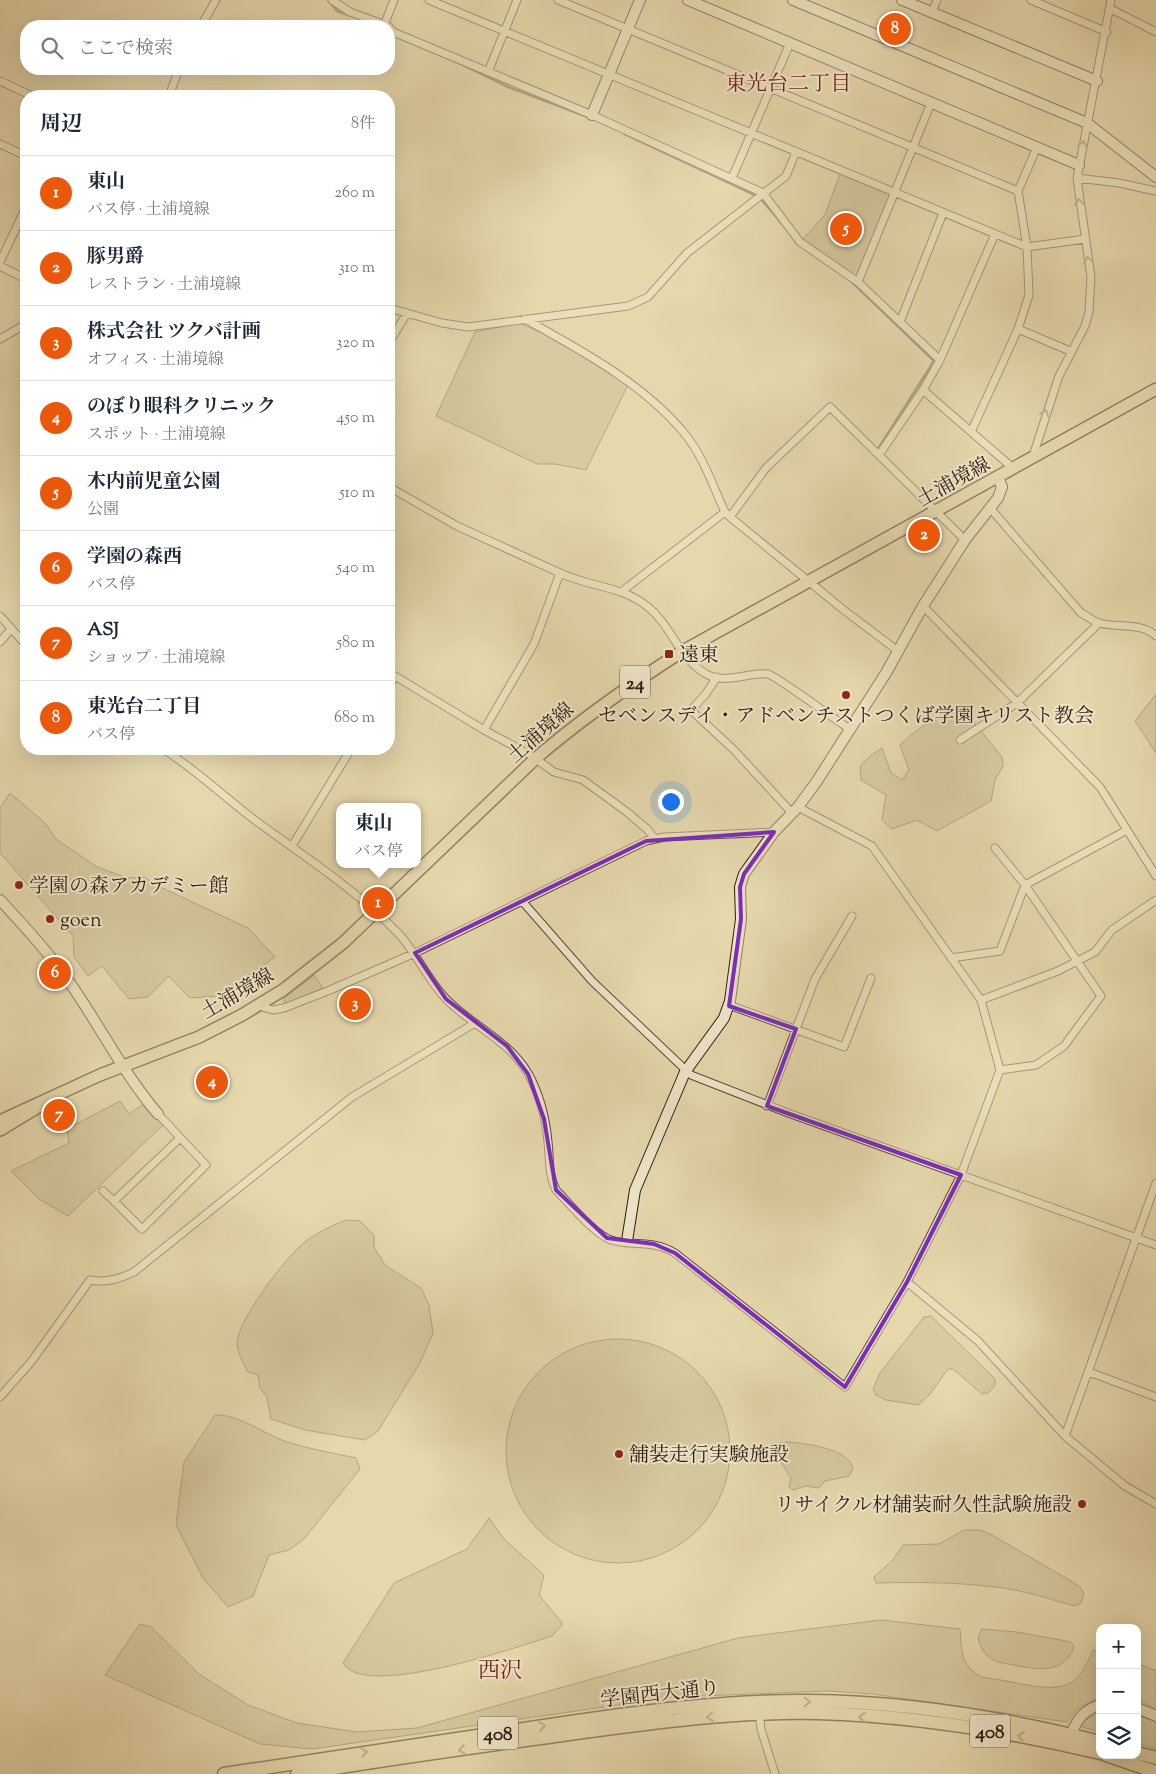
<!DOCTYPE html>
<html lang="ja">
<head>
<meta charset="utf-8">
<style>
  body { margin:0; font-family:"Sorts Mill Goudy","Noto Serif JP",serif; background:#f2f2f3; color:#1f2937 }
  .controls { position:absolute; right:15px; bottom:15px; display:grid; overflow:hidden; border-radius:10px; box-shadow:0 5px 20px #0002 }
  .controls button { width:45px; height:45px; display:grid; place-items:center; padding:0; border:0; border-bottom:1px solid #e0e1e3; background:#fff; color:#1f2937; font:25px sans-serif }
  .you { position:absolute; left:670px; top:801px; width:18px; height:18px; margin:-12px; border:4px solid #fff; border-radius:50%; background:#1a73e8; box-shadow:0 0 0 8px #1a73e833 }
  .badge { display:grid; place-items:center; width:32px; height:32px; border-radius:50%; background:#ea580c; color:#fff; font-size:16px; font-weight:700 }
  .pin { position:absolute; translate:-50% -50%; border:2px solid #fff; box-shadow:0 1px 5px #0006 }
  .popup { position:absolute; left:336px; top:803px; width:85px; height:65px; box-sizing:border-box; display:grid; place-content:center; border-radius:10px; background:#fff; filter:drop-shadow(0 1px 4px #0005); font-size:16px; white-space:nowrap; color:#747a83 }
  .popup b { font-size:19px; color:#1f2937 }
  .popup::after { content:''; position:absolute; left:50%; top:100%; margin-left:-10px; border:10px solid transparent; border-top-color:#fff }
  .list { margin:0; padding:0; list-style:none }
  h2 { display:flex; justify-content:space-between; align-items:center; height:65px; margin:0; padding:0 20px; font-size:21px }
  h2 small { font-size:16px; font-weight:400; color:#747a83 }
  .list li { display:grid; grid-template-columns:32px 1fr auto; gap:15px; align-items:center; box-sizing:border-box; height:75px; padding:0 20px; border-top:1px solid #e0e1e3 }
  .list b { display:block; font-size:19px; white-space:nowrap }
  .list p { margin:0; font-size:16px; white-space:nowrap; color:#747a83 }
  .list em { font-size:16px; font-style:normal; color:#747a83 }
  .icon { flex:none; width:28px; height:28px; fill:none; stroke:currentColor; stroke-width:2; stroke-linecap:round; stroke-linejoin:round }
  .map { position:relative; flex:none; width:1156px; height:1774px; overflow:hidden }
  .search { position:absolute; background:#fff; box-shadow:0 5px 20px #0002; left:20px; top:20px; width:375px; height:55px; display:flex; align-items:center; gap:12px; box-sizing:border-box; padding:0 18px; border-radius:20px; color:#747a83; font-size:19px }
  .panel { position:absolute; background:#fff; box-shadow:0 5px 20px #0002; left:20px; top:90px; width:375px; height:665px; border-radius:20px }
  .map>svg:first-child { display:block }
  .green { fill:#c7b893; stroke:#7a6a52 }
  .lines { fill:none; stroke-linecap:round; stroke-linejoin:round }
  .stream { stroke:#77664f; stroke-width:2.5 }
  .street-casing { stroke:#5c4a39; stroke-width:9 }
  .secondary-casing { stroke:#2e1b12; stroke-width:12 }
  .primary-casing { stroke:#2e1b12; stroke-width:14 }
  .highway-casing { stroke:#2e1b12; stroke-width:15 }
  .street { stroke:#efe6ca; stroke-width:7 }
  .secondary { stroke:#efe6ca; stroke-width:10 }
  .primary { stroke:#e6d8ad; stroke-width:11 }
  .highway { stroke:#e6d8ad; stroke-width:12 }
  .oneway { stroke:#988b77 }
  .oneway2 { stroke:#938367 }
  .marked { fill:none; stroke:#7b2cbf; stroke-width:4; stroke-linejoin:round }
  .poi-dot { fill:#8f2418; stroke:#efe6ca; stroke-width:2 }
  .labels { text-anchor:middle; stroke-width:4; stroke-linejoin:round; paint-order:stroke }
  .shield { fill:#efe6ca; stroke:#685849; stroke-width:1 }
  .shield-label { font-size:19px; font-weight:bold; fill:#2e1b12 }
  .street-label { font-size:20px; fill:#2e1b12; stroke:#efe6ca }
  .poi-label { font-size:20px; fill:#2e1b12; stroke:#efe6ca; text-anchor:start }
  .neighbourhood-label { font-size:21px; fill:#7a1f14; stroke:#efe6ca }
  .quarter-label { font-size:22px; fill:#7a1f14; stroke:#efe6ca }
</style>
</head>
<body>
<div class="map">
<svg width="1156" height="1774" viewBox="0 0 1156 1774">
  <rect width="100%" height="100%" fill="#e6d8ad"/>
  <filter id="stains"><feTurbulence type="fractalNoise" baseFrequency=".004" numOctaves="4"/><feColorMatrix values="0 0 0 0 .2 0 0 0 0 .09 0 0 0 0 .02 0 0 0 .5 -.17"/></filter>
  <radialGradient id="worn" r=".72"><stop offset=".6" stop-color="#630" stop-opacity="0"/><stop offset="1" stop-color="#630" stop-opacity=".3"/></radialGradient>
  <!-- green -->
  <path class="green" d="M841,171L894,193L858,282L800,242L825,215Z
    M519,323L555,339L628,385L586,470L555,464H537L436,416L475,332Z
    M1156,694V753L1135,721Z
    M963,709L1002,757L1003,766L995,780L991,801L937,831L917,820L892,829L882,820L886,795L861,780L860,766L870,756L882,748L891,773L902,780L909,770L900,745C917,729 939,712 963,709Z
    M10,793L45,823L56,839L97,867L127,878L144,877L156,885L248,928L275,957L219,996L190,998L169,976L148,997L129,999L102,966L88,976L74,957L73,936L0,853V808Z
    M314,975L323,988L286,1004L283,999Z
    M120,1101L129,1114L142,1105L163,1125L68,1216L39,1199L11,1171L69,1143L67,1129Z
    M346,1220L360,1221L374,1235V1247L385,1265L421,1288L429,1305L433,1333L420,1363L378,1431L365,1440L305,1430L271,1419L267,1397L260,1388L258,1375L248,1372C243,1363 238,1354 237,1344C236,1323 281,1265 296,1250C310,1236 328,1227 346,1220Z
    M931,1316L995,1379V1386L988,1393L982,1394L953,1369H948L930,1394L918,1405L886,1400L876,1395L873,1389L880,1373L924,1317Z
    M506 1451a112 112 0 1 1 224 0a112 112 0 1 1-224 0Z
    M215,1415C239,1414 264,1434 287,1442C309,1449 333,1453 356,1458L360,1469L304,1539L289,1550L269,1555L253,1596L228,1607L203,1578L176,1525L184,1462Z
    M788,1442C804,1443 851,1449 853,1469L849,1476L825,1481L819,1488L805,1486L793,1490L789,1487L791,1478L778,1457L770,1452L771,1444Z
    M489,1518L504,1539L544,1575L539,1595L563,1624L552,1636C518,1647 363,1700 343,1663L394,1583L467,1549Z
    M964,1530H980L990,1534L1073,1582L1081,1588L1084,1594L1081,1603L1075,1606C1055,1601 1035,1594 1015,1590C969,1582 923,1582 876,1583L874,1577L893,1560L903,1545L939,1544Z
    M881,1620L960,1629C962,1651 960,1664 981,1677C996,1679 1012,1682 1027,1685C1065,1691 1078,1688 1093,1650L1100,1652V1697L1077,1709L1067,1722L873,1694L828,1691L674,1697L312,1749L260,1744L105,1675L140,1624L151,1627L199,1674L248,1705L297,1723L357,1732L417,1728L738,1638Z
    M982,1629L1017,1632L1071,1642L1074,1647C1062,1681 1025,1666 997,1662C985,1656 981,1650 978,1637Z
    M1137,1663L1156,1671V1709L1137,1700Z
    M1100,1711V1732L1082,1727L1081,1723Z
    M1137,1715L1156,1722V1749L1137,1743Z"/>
  <g class="lines">
    <!-- stream -->
    <path class="stream" d="M328,0L337,11L349,15
      M455,61L508,87L588,117
      M625,134L755,195
      M761,199L783,225
      M850,280L934,361L878,449L880,451"/>
    <!-- street casing -->
    <g class="street-casing">
      <path id="street" d="M332,0L350,12L388,26
        M429,0L1027,247L1085,239
        M558,0L1018,191
        M1031,0L1107,32
        M1111,9L1156,32
        M932,12L937,0
        M385,23L394,0
        M201,26L216,0
        M389,27L393,32L592,115L763,193L800,242L858,282L940,360L923,390L1014,469
        M488,72L517,0
        M0,81L32,96
        M169,96L179,69
        M0,144L26,156
        M732,178L790,43
        M1077,178L1119,183L1156,191
        M0,262L26,207
        M0,266L26,279
        M858,282L931,103
        M389,308L442,323L468,327L628,306L648,297L687,253L786,176L796,152
        M525,319C582,351 643,383 685,434C703,456 713,486 725,512L730,517L766,468L830,407L965,540
        M900,322L943,213
        M1018,329L1070,351
        M0,339L26,324
        M389,343L407,313
        M940,360L995,234
        M971,432L1018,329L1029,295L1027,247L1018,191L1037,147
        M879,455L923,390
        M1032,459L1059,376L1085,326L1089,312L1091,277L1077,178L1111,0
        M389,487L457,526L560,573
        M990,508L1081,613C1087,616 1093,621 1099,623C1117,628 1141,622 1156,636
        M730,517L845,611L898,651
        M621,592L725,512
        M923,606L1100,787L1156,876
        M0,616L26,645
        M0,642L11,629
        M717,677L705,695L691,710L734,750L792,813
        M389,686L395,676L484,730L529,754L554,772L583,780L627,812L648,830L655,839
        M484,730L534,644L560,573C589,587 623,586 648,607C672,626 679,660 708,675C726,684 750,672 768,674C775,675 838,722 850,729
        M960,740L1017,703L1099,623
        M163,749C195,769 222,795 252,818C302,855 354,888 398,933C417,953 427,980 447,1000C473,1026 508,1040 528,1073C539,1093 546,1119 548,1142C550,1158 548,1175 556,1190C569,1203 594,1234 611,1240C633,1247 652,1239 675,1253L845,1387L907,1282L961,1175L1000,1070L981,1000L872,846L798,807
        M292,846L351,749
        M995,848L1025,885L1101,996L1064,1046L1036,1065L1000,1070
        M522,901L592,981L691,1075L788,1113L1156,1245
        M951,958L1000,951L1025,885L1127,830
        M981,1000L1058,971L1095,952L1112,930L1156,900
        M729,1005L844,1047L871,978
        M259,1006L273,1010L284,1008L330,990L415,953L646,841L664,837L774,832
        M767,1106L815,979L852,916
        M158,1114L206,1165L142,1229L114,1201L180,1138
        M103,1191L114,1201
        M907,1282L978,1341L1065,1436L1125,1486L1156,1504
        M1089,1372L1156,1397
        M0,1397L31,1362L90,1280C107,1283 119,1279 134,1272L352,1097L475,1023
        M1065,1436L1156,1183
        M759,1712L761,1729L775,1774"/>
    </g>
    <!-- secondary casing -->
    <g class="secondary-casing">
      <path id="secondary" d="M688,0L1079,165
        M793,0L1087,123L1156,177
        M902,0L1097,81
        M592,115L640,0
        M0,900C25,927 49,953 70,983C100,1026 123,1073 158,1114
        M627,1241L635,1190L685,1072L724,1018L730,1001L741,919L740,887L744,874L774,832L798,807L817,781L886,673L923,606L965,540L998,498L1002,487L998,477
        M1137,1708L1156,1716
        M1070,1740C1074,1723 1082,1710 1100,1705"/>
    </g>
    <!-- primary casing -->
    <g class="primary-casing">
      <path id="primary" d="M0,1121L100,1075L199,1037L242,1015L283,990L343,943L535,759C581,719 630,685 681,652L1156,389
        M0,1130L38,1107"/>
    </g>
    <!-- highway casing -->
    <g class="highway-casing">
      <path id="highway" d="M1137,1753L1156,1758
        M1106,1755L1156,1772
        M224,1774C320,1760 415,1745 510,1731C609,1716 709,1700 810,1701C907,1702 1006,1718 1100,1742
        M297,1774C382,1760 469,1748 555,1736C642,1724 730,1711 818,1713C913,1716 1008,1731 1100,1753"/>
    </g>
    <!-- street -->
    <use href="#street" class="street"/>
    <!-- secondary -->
    <use href="#secondary" class="secondary"/>
    <!-- primary -->
    <use href="#primary" class="primary"/>
    <!-- highway -->
    <use href="#highway" class="highway"/>
  </g>
  <!-- one-way arrows -->
  <defs><path id="oneway-chevron" d="M-2-3.5L2.5 0L-2 3.5" fill="none" stroke-width="1.6" stroke-linecap="round" stroke-linejoin="round" transform="scale(1.25)"/></defs>
  <g class="oneway">
    <use href="#oneway-chevron" transform="translate(1083 144) rotate(-79)"/>
    <use href="#oneway-chevron" transform="translate(1079 202) rotate(-98)"/>
    <use href="#oneway-chevron" transform="translate(1088 260) rotate(-100)"/>
    <use href="#oneway-chevron" transform="translate(1045 413) rotate(-71)"/>
  </g>
  <g class="oneway2">
    <use href="#oneway-chevron" transform="translate(807 1702)"/>
    <use href="#oneway-chevron" transform="translate(710 1717) rotate(175)"/>
    <use href="#oneway-chevron" transform="translate(862 1717) rotate(-176)"/>
    <use href="#oneway-chevron" transform="translate(542 1726) rotate(-9)"/>
    <use href="#oneway-chevron" transform="translate(1021 1736) rotate(-170)"/>
    <use href="#oneway-chevron" transform="translate(462 1750) rotate(172)"/>
    <use href="#oneway-chevron" transform="translate(364 1752) rotate(-8)"/>
  </g>
  <!-- marked area -->
  <path d="M0 0H1156V1774H0ZM774,832L744,874L740,887L741,919L729,1006L796,1029L767,1106L961,1175L907,1282L845,1387L675,1253L654,1244L607,1238L556,1190L544,1119L528,1074L507,1046L446,999L415,953L646,841Z" fill="#e6d8ad" fill-opacity=".55" fill-rule="evenodd"/>
  <path class="marked" d="M774,832L744,874L740,887L741,919L729,1006L796,1029L767,1106L961,1175L907,1282L845,1387L675,1253L654,1244L607,1238L556,1190L544,1119L528,1074L507,1046L446,999L415,953L646,841Z"/>
  <!-- markers -->
  <g class="poi-dot">
    <rect x="664" y="649" width="10" height="10" rx="2.5"/>
    <circle cx="846" cy="695" r="5"/>
    <circle cx="19" cy="885" r="5"/>
    <circle cx="50" cy="919" r="5"/>
    <circle cx="619" cy="1454" r="5"/>
    <circle cx="1082" cy="1504" r="5"/>
  </g>
  <g class="labels">
    <!-- shield labels -->
    <g class="shield">
      <rect x="620" y="665.5" width="30" height="33" rx="4"/>
      <rect x="970" y="1714.5" width="40" height="33" rx="4"/>
      <rect x="478" y="1716.5" width="40" height="33" rx="4"/>
    </g>
    <g class="shield-label">
      <text x="635" y="689">24</text>
      <text x="990" y="1738">408</text>
      <text x="498" y="1740">408</text>
    </g>
    <!-- street labels -->
    <g class="street-label">
      <text transform="translate(953 481) rotate(-29)" y="7">土浦境線</text>
      <text transform="translate(540 732) rotate(-41)" y="7">土浦境線</text>
      <text transform="translate(237 993) rotate(-30)" y="7">土浦境線</text>
      <text transform="translate(660 1693) rotate(-6)" y="7">学園西大通り</text>
    </g>
    <!-- poi labels -->
    <g class="poi-label">
      <text x="679" y="661">遠東</text>
      <text x="846" y="722" text-anchor="middle">セベンスデイ・アドベンチストつくば学園キリスト教会</text>
      <text x="29" y="892">学園の森アカデミー館</text>
      <text x="60" y="926">goen</text>
      <text x="629" y="1461">舗装走行実験施設</text>
      <text x="1072" y="1511" text-anchor="end">リサイクル材舗装耐久性試験施設</text>
    </g>
    <!-- neighbourhood labels -->
    <g class="neighbourhood-label">
      <text x="788" y="90">東光台二丁目</text>
    </g>
    <!-- quarter labels -->
    <g class="quarter-label">
      <text x="500" y="1677">西沢</text>
    </g>
  </g>
  <rect width="100%" height="100%" filter="url(#stains)"/>
  <rect width="100%" height="100%" fill="url(#worn)"/>
</svg>
<div class="controls">
<button>+</button>
<button>−</button>
<button><svg class="icon" aria-label="layers" viewBox="0 0 24 24"><path d="M12 4l9 5-9 5-9-5zM3 14l9 5 9-5"/></svg></button>
</div>
<div class="you"></div>
<div class="pin badge" style="left:378px;top:903px">1</div>
<div class="popup"><b>東山</b>バス停</div>
<div class="pin badge" style="left:924px;top:535px">2</div>
<div class="pin badge" style="left:355px;top:1004px">3</div>
<div class="pin badge" style="left:212px;top:1082px">4</div>
<div class="pin badge" style="left:846px;top:229px">5</div>
<div class="pin badge" style="left:55px;top:973px">6</div>
<div class="pin badge" style="left:59px;top:1115px">7</div>
<div class="pin badge" style="left:895px;top:29px">8</div>
<div class="search"><svg class="icon" aria-label="search" viewBox="0 0 24 24"><circle cx="10" cy="10" r="6"/><path d="M15 15l6 6"/></svg>ここで検索</div>
<section class="panel">
<h2>周辺<small>8件</small></h2>
<ul class="list">
<li><span class="badge">1</span><div><b>東山</b><p>バス停 · 土浦境線</p></div><em>260 m</em></li>
<li><span class="badge">2</span><div><b>豚男爵</b><p>レストラン · 土浦境線</p></div><em>310 m</em></li>
<li><span class="badge">3</span><div><b>株式会社 ツクバ計画</b><p>オフィス · 土浦境線</p></div><em>320 m</em></li>
<li><span class="badge">4</span><div><b>のぼり眼科クリニック</b><p>スポット · 土浦境線</p></div><em>450 m</em></li>
<li><span class="badge">5</span><div><b>木内前児童公園</b><p>公園</p></div><em>510 m</em></li>
<li><span class="badge">6</span><div><b>学園の森西</b><p>バス停</p></div><em>540 m</em></li>
<li><span class="badge">7</span><div><b>ASJ</b><p>ショップ · 土浦境線</p></div><em>580 m</em></li>
<li><span class="badge">8</span><div><b>東光台二丁目</b><p>バス停</p></div><em>680 m</em></li>
</ul>
</section>
</div>
</body>
</html>
